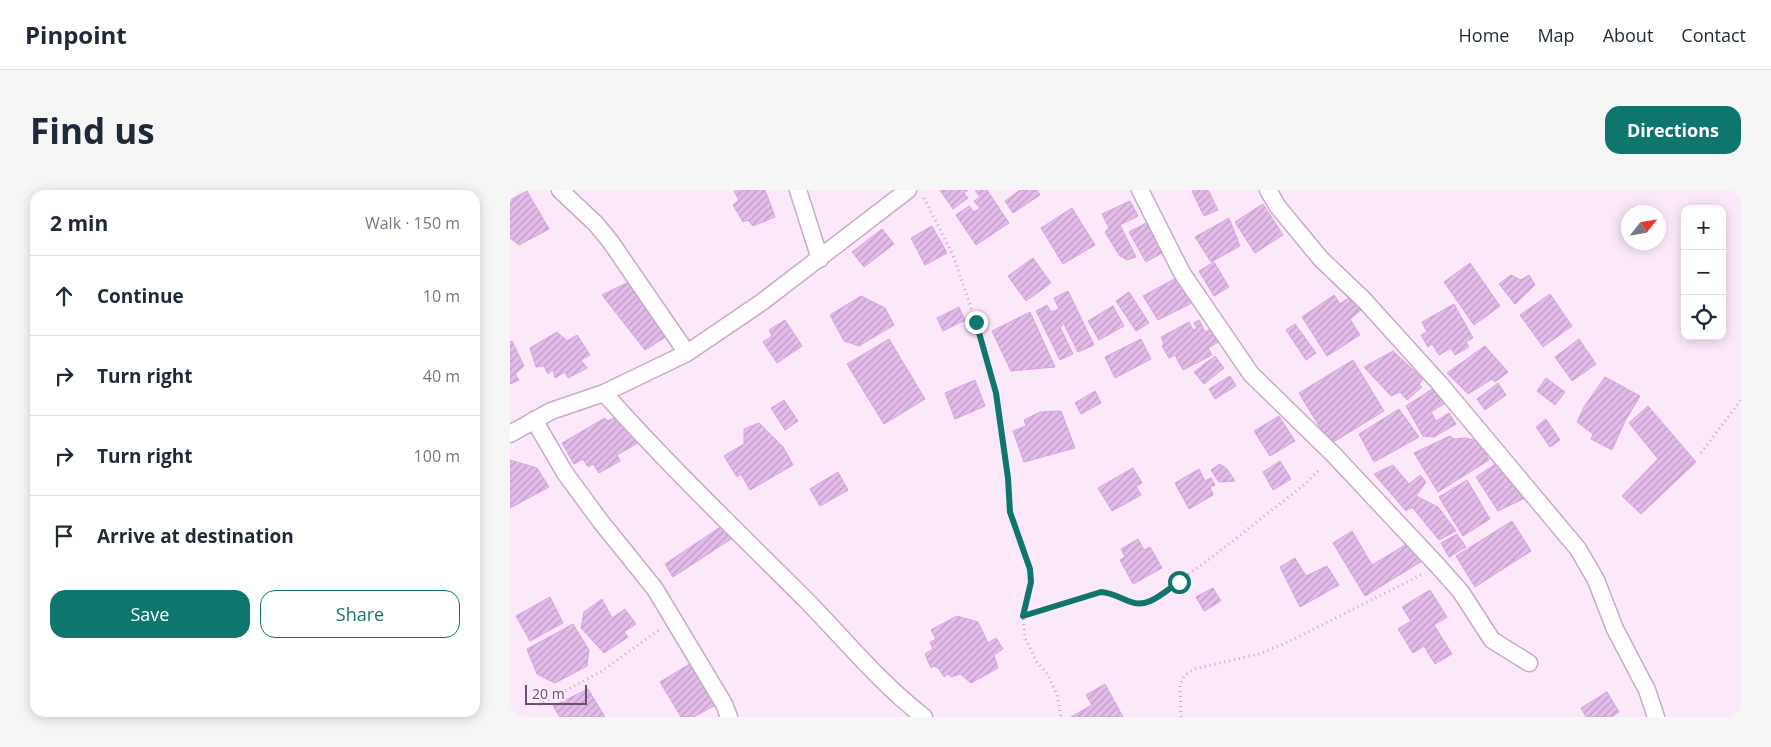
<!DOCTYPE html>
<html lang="en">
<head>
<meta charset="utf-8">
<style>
  body { margin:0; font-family:"Open Sans",sans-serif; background:#f6f6f7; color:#1f2937 }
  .controls { position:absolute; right:15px; top:15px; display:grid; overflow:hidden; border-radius:10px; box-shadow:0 2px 12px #0003 }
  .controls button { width:45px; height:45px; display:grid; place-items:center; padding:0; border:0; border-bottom:1px solid #e0e1e3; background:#fff; color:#1f2937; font:25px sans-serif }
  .compass { position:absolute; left:1111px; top:15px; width:45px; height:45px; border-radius:50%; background:#fff; box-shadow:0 2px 12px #0003; rotate:59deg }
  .scale { position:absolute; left:15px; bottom:12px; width:62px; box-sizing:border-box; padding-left:5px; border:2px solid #6d4d74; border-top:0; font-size:14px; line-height:18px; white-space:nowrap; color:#6d4d74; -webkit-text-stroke:4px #feeefd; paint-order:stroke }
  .stop { position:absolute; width:15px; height:15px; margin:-11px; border:4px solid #0f766e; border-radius:50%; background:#fff }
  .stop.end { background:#0f766e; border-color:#fff; box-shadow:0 1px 5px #0008 }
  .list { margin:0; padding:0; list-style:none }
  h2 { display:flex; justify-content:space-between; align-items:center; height:65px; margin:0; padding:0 20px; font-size:21px }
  h2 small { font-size:16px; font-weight:400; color:#747a83 }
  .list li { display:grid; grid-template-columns:32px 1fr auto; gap:15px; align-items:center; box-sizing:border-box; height:80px; padding:0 20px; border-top:1px solid #e0e1e3 }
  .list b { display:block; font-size:19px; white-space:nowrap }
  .list em { font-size:16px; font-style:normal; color:#747a83 }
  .actions { display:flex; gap:10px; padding:15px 20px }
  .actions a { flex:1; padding:11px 0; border:1px solid #0f766e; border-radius:15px; text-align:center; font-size:18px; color:#0f766e }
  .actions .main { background:#0f766e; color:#fff }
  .icon { flex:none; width:28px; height:28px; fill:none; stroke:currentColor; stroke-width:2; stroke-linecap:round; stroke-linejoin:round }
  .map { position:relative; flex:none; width:1231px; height:527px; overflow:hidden; border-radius:15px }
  header { display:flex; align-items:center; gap:30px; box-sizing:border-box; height:70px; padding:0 25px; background:#fff; border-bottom:1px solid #e0e1e3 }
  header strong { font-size:24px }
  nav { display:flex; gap:28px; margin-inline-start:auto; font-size:18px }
  .intro { display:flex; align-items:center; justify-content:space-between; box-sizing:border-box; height:120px; padding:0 30px }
  h1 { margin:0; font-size:35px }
  .button { padding:12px 22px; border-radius:15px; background:#0f766e; color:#fff; font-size:18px; font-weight:700 }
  main { display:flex; gap:30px; padding:0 30px }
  aside { flex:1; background:#fff; border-radius:15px; box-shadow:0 2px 12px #0003 }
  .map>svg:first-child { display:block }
  .building { fill:url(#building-hatch); stroke:#d8a3e0 }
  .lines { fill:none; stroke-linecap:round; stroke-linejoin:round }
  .minor-casing { stroke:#c8abca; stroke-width:19 }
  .path { stroke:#cda4d4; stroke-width:3; stroke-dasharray:1 4; stroke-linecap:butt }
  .minor { stroke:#fff; stroke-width:16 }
  .route { stroke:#0f766e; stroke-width:6 }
</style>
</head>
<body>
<header>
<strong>Pinpoint</strong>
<nav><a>Home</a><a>Map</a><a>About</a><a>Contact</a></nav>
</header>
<div class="intro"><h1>Find us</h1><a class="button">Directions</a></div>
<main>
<aside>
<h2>2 min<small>Walk · 150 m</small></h2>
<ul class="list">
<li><svg class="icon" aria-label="ahead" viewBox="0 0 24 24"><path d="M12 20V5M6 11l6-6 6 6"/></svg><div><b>Continue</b></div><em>10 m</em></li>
<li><svg class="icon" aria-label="right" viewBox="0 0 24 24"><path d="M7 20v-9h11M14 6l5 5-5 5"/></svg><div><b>Turn right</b></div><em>40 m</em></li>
<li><svg class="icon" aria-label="right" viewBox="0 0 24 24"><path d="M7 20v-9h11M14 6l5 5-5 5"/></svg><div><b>Turn right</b></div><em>100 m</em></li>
<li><svg class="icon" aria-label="arrive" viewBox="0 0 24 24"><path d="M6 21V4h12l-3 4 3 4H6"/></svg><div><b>Arrive at destination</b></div></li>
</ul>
<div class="actions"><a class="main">Save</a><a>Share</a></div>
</aside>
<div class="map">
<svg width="1231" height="527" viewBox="0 0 1231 527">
  <defs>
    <pattern id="building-hatch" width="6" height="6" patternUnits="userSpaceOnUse" patternTransform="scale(1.25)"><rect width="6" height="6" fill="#e4bcea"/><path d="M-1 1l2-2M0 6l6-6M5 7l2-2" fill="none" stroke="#bd9bc2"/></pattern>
  </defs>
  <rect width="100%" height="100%" fill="#fbe8f9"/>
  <!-- building -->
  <path class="building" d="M255,0L265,27L243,36L238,30L233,32L223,15L229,10L224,1Z
    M430,0H458L454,3L458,8L443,19Z
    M465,0H477L499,33L466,55L446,25L459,16L464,22L470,18L464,11L470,7Z
    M510,0H527L530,5L503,23L495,11Z
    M685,0H698L708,20L694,26L682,1Z
    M17,1L39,39L9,55L0,48V10Z
    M620,11L628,26L610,35L626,67L617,70L609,65L595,42L599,38L592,24Z
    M753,14L773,45L745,63L725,32Z
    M562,18L585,55L553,74L531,38Z
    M719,28L730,56L701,72L685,47Z
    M636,33L652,63L636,72L619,42Z
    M422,36L437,63L415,75L401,48Z
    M372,39L384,54L354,77L342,62Z
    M523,68L541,93L516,111L498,86Z
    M704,72L719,97L704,106L689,81Z
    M960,73L990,116L964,135L934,92Z
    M1001,85L1011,90L1019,85L1025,95L1005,114L989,94Z
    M670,86L684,112L648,130L633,106Z
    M121,91L157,146L135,160L92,105Z
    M558,101L584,155L568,162L554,134L550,137L563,164L550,170L526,121L537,115L541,122L549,119L544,108Z
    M619,102L639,133L626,141L606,111Z
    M1040,104L1062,136L1033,157L1010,125Z
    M824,105L830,114L838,108L851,120L840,129L850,145L817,166L792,127Z
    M351,106L375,118L384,135L349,156L334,151L320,125Z
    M944,114L963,148L956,152L959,157L945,165L941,158L929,165L922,154L918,157L911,145L917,142L912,132Z
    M603,116L614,136L589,150L578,131Z
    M449,117L455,130L433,141L427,128Z
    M520,122L545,177L501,181L482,141Z
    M275,130L292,156L267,173L253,152L262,146L259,140Z
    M689,130L695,142L703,138L710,151L698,158L702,165L673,180L665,165L659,168L652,156L654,154L651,147L679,132L683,140L687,138L684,133Z
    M785,134L806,163L796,170L776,140Z
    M47,142L57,151L67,145L80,165L71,170L77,178L58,188L55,182L45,188L43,180L38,184L34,176L26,177L20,158Z
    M379,149L415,209L374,234L337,174Z
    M631,149L641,169L605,188L595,167Z
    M1069,149L1086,174L1062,191L1045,167Z
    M2,151L14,176L5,184L9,190L0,194V152Z
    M975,156L998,182L985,192L982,189L958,204L937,183Z
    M883,161L913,189L909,194L912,197L897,210L890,202L881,206L854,177Z
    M705,166L714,178L694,194L684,182Z
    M843,170L874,221L820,254L789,203Z
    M720,186L726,196L705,209L699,199Z
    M1095,187L1130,206L1115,231L1102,260L1081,249L1083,244L1067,232L1074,217Z
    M1036,188L1055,202L1045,215L1027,201Z
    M465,190L475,216L445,229L435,203Z
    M988,193L996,205L975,220L967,209Z
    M924,198L935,213L921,222L926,231L939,223L946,234L924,247L913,246L896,216Z
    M585,201L591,213L571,224L565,213Z
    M274,210L288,231L275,240L261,218Z
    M1138,216L1186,272L1131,324L1112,306L1148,269L1119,233Z
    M889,219L909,247L864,272L849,244Z
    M551,221L565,258L514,272L503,241L516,236L514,230L530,222Z
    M769,226L785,251L760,266L744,241Z
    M95,228L97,231L104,228L107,232L114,229L128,253L107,265L110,271L89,283L83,274L78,277L73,269L64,274L52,253Z
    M1036,229L1050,250L1040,257L1026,237Z
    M249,233L273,257L283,275L240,300L231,284L227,287L214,266L234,254V239Z
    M940,246L944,249L954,248L969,251L979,270L928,302L904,263Z
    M0,270L27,278L39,297L0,318Z
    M770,271L781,289L763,300L753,282Z
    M990,271L1015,308L988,321L966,287Z
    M710,274L717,279L725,291L709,292L701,280Z
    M883,275L899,294L910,285L916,292L906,306L928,317L946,341L929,350L902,317L896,321L864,284Z
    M623,278L632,293L626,296L631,305L602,321L588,298Z
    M689,279L695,291L701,288L705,295L700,297L703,305L679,319L665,293Z
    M328,282L338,300L310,316L300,299Z
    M957,290L980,329L953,346L929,307Z
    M1002,331L1021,361L965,397L946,366Z
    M212,336L221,349L163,387L155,374Z
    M842,341L862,375L900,352L912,371L855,406L823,353Z
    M947,344L956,357L939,367L931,353Z
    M628,349L634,360L640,357L652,378L623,394L610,370L615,367L611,359Z
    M785,368L796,386L817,376L829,395L790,417L770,377Z
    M703,398L711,411L694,421L686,407Z
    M920,400L937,427L924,435L942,464L925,474L914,456L903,463L888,439L901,431L892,417Z
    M40,407L53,433L20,451L6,426Z
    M92,409L102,428L115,419L126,434L114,442L118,447L94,463L71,438L74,422Z
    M447,426L468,432L478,453L486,448L493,459L484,465L488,478L461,493L450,484L441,487L438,484L434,487L429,479L424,476L421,478L415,464L423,459L420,452L426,449L421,440Z
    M63,434L79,460L77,476L45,493L27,484L17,459Z
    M183,472L207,514L184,527H171L150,492Z
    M595,494L613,527H561L582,515L576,505Z
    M78,499L95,527H50L43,516Z
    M1097,502L1109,522L1102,527H1076L1071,518Z"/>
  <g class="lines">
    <!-- minor casing -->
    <g class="minor-casing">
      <path id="minor" d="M50,0L86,34L100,51L177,163
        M288,0L310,69
        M630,0L672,83L741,184L824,265L928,376L951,402L982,450L1019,473
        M758,0L768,17L811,69L854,110L930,194L1068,359L1086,390L1105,439L1137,500L1146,527
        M94,203C159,276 229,343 298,412C336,451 371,494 414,527
        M24,230L55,283L91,332L145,399L214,514L219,527
        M0,244L41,221L94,203L177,163L252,112L398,0"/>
    </g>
    <!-- path -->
    <path class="path" d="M414,8L443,65L466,132L486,203L498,288L500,322L520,379L521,392L513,426L515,448L527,472L538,485L547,505L551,527
      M1191,263L1231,210
      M513,426L591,402C608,403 621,416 638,413L701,368L795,294L811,278
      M29,515L92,481L150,439
      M671,527L670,496L674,486L684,479L749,464L776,453L911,385"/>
    <!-- minor -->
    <use href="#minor" class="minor"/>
  </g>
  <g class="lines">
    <!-- route -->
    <path class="route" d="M466,132L486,203L498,288L500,322L520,379L521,392L513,426L591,402C603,403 610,408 621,412C638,419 655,401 669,392"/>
  </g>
</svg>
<div class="controls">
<button>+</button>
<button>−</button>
<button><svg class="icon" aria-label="locate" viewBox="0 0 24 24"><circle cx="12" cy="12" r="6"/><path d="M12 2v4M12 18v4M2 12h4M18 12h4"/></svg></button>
</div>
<svg class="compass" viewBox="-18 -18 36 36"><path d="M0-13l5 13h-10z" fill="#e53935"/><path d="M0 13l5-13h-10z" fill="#747a83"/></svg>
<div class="scale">20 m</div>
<div class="stop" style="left:669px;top:392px"></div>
<div class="stop end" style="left:466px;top:132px"></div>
</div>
</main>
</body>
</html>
